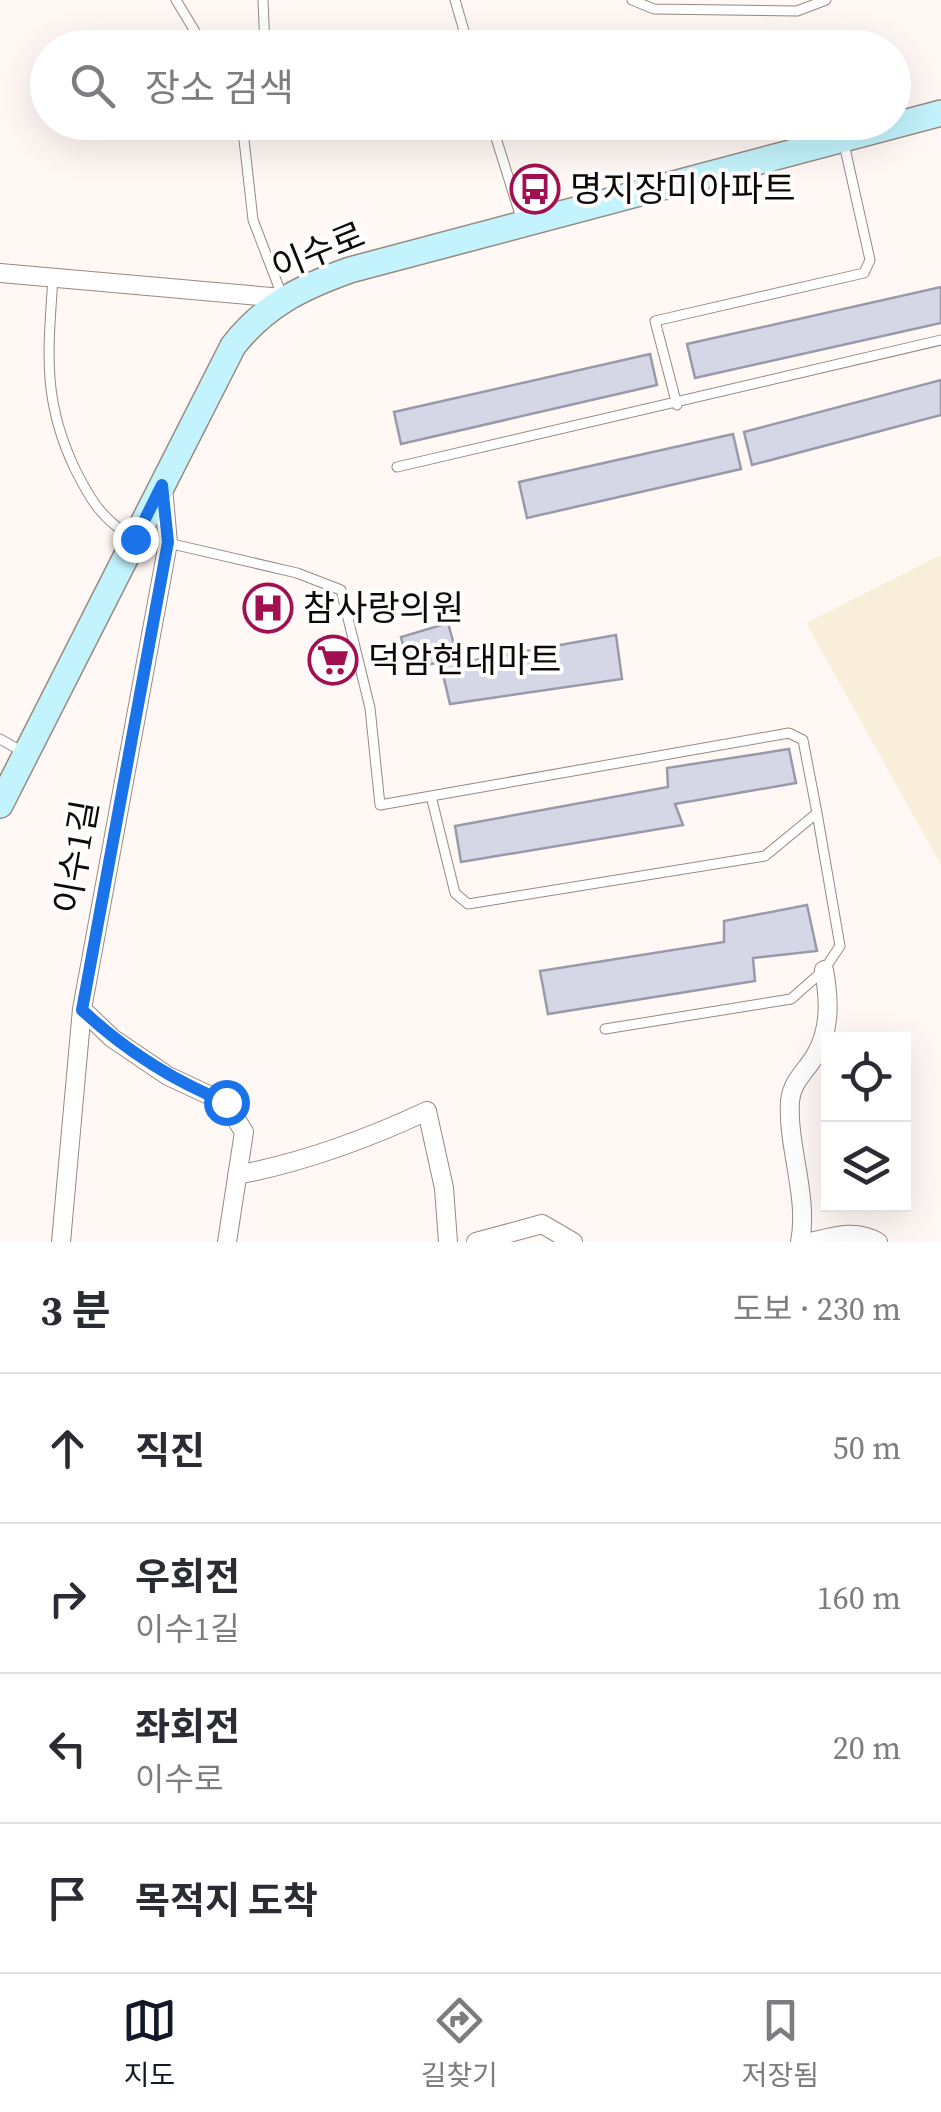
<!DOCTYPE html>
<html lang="ko">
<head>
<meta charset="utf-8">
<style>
  body { margin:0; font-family:"Source Serif 4","Noto Sans KR",serif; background:#f2f2f3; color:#2b2b33 }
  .controls { position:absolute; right:30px; bottom:30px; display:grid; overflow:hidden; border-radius:0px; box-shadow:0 10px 40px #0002 }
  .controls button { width:90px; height:90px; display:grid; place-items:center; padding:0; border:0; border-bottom:2px solid #e1e1e2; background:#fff; color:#2b2b33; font:50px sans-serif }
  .stop { position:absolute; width:30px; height:30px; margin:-22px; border:8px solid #1a73e8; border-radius:50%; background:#fff }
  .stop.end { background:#1a73e8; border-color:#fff; box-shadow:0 2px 10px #0008 }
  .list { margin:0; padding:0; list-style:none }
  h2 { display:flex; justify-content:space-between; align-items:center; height:130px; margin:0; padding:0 40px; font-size:42px }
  h2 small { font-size:32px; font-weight:400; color:#7c7c81 }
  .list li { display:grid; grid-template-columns:65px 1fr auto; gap:30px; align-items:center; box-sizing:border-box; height:150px; padding:0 40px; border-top:2px solid #e1e1e2 }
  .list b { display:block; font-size:38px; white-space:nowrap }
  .list p { margin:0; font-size:32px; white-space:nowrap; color:#7c7c81 }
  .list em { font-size:32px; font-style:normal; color:#7c7c81 }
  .icon { flex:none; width:55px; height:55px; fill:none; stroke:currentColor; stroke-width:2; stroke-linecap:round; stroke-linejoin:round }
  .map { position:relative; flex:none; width:941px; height:1242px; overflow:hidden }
  .search { position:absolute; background:#fff; box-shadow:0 10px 40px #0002; left:30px; right:30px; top:30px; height:110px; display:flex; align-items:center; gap:25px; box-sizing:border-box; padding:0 35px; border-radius:55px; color:#7c7c81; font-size:38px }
  .sheet { height:730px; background:#fff }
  nav { display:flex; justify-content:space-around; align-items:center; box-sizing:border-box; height:140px; border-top:2px solid #e1e1e2; background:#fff; font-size:28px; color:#7c7c81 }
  nav a { display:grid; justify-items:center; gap:5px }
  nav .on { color:#111827 }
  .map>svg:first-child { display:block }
  .education { fill:#f9eed9 }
  .building { fill:#d5d7e7; stroke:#989aaa; stroke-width:2.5 }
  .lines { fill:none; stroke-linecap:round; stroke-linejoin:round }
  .lane-casing { stroke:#988981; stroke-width:11 }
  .street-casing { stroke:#988981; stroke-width:20 }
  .secondary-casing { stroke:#988981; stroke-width:28 }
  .lane { stroke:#fff; stroke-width:9 }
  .street { stroke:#fff; stroke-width:18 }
  .secondary { stroke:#c3f3fc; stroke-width:25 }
  .route { stroke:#1a73e8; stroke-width:12 }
  .labels { text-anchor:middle; stroke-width:8; stroke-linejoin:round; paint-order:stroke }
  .poi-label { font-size:35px; fill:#0f0a07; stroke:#fff; text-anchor:start }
  .street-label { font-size:35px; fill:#0f0a07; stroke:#fff }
</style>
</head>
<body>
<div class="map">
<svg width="941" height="1242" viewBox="0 0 941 1242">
  <rect width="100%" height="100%" fill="#fff8f4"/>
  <!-- education -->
  <path class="education" d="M941,555V865L806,623Z"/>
  <!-- building -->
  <path class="building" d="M941,287V323L695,378L687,344Z
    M650,354L657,385L401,444L394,412Z
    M941,380V415L752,465L744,432Z
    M733,434L741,469L527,518L519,482Z
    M448,623L459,663L616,635L622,679L450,704L440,662L409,669L401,637Z
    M789,749L796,783L675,804L683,825L461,862L455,826L668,787L667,768Z
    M807,905L817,951L753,958L755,981L548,1014L540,971L724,942V921Z"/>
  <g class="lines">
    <!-- lane casing -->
    <g class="lane-casing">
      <path id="lane" d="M176,0L205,48
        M263,0L265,48
        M455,0L469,48
        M632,0L654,9L797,11L826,0
        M242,122L253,220L283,298
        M491,122L522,221
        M53,278C48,352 42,400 75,469C91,501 102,519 133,538
        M677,405L655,321L864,273L870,260L844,144
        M397,467L941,340
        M168,543L297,573L341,590L370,708L380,805L431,796L789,733L803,740L817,813L765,856L468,904L455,893L431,796
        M0,739L23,752
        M605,1029L791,999L824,970L840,946L817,813"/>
    </g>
    <!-- street casing -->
    <g class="street-casing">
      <path id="street" d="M0,273L283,298
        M82,1009L112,1038L168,1076L226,1103L244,1132L227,1242
        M237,1175C305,1162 365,1140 427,1111L444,1188L448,1242
        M61,1242L82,1009L168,543L163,487
        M476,1242L542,1224L573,1242
        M800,1242C809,1197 787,1146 790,1101C792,1080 807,1071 816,1054C831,1028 829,998 824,970
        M811,1242C835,1236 856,1229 878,1242"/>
    </g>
    <!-- secondary casing -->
    <g class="secondary-casing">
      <path id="secondary" d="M0,805L233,346C265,305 302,287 350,270L941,113"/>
    </g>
    <!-- lane -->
    <use href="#lane" class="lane"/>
    <!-- street -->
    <use href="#street" class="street"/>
    <!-- secondary -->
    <use href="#secondary" class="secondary"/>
  </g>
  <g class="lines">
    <!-- route -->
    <path class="route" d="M135,539L162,485L168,542L82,1010C125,1050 171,1080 226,1102"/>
  </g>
  <!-- icons -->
  <defs>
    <g id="bus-ring" transform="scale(2.5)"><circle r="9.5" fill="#fff" stroke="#a31051" stroke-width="1.5"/><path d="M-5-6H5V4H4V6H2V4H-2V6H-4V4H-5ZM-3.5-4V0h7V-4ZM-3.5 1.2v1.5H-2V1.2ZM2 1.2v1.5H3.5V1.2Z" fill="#a31051"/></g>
    <g id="hospital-ring" transform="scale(2.5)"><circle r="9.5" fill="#fff" stroke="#a31051" stroke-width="1.5"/><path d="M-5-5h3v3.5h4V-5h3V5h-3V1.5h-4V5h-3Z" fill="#a31051"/></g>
    <g id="supermarket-ring" transform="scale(2.5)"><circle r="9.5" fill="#fff" stroke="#a31051" stroke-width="1.5"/><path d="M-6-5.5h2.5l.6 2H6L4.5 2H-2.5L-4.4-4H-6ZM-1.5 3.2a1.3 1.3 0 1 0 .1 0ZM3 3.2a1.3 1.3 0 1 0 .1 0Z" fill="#a31051"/></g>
  </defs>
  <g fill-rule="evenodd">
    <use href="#bus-ring" x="535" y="189"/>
    <use href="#hospital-ring" x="268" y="608"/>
    <use href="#supermarket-ring" x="333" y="660"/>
  </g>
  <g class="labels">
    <!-- poi labels -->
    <g class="poi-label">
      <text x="570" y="201">명지장미아파트</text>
      <text x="303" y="620">참사랑의원</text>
      <text x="368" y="672">덕암현대마트</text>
    </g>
    <!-- street labels -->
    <g class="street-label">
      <text transform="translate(318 251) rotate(-22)" y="12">이수로</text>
      <text transform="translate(76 857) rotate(-80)" y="12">이수1길</text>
    </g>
  </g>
</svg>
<div class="controls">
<button><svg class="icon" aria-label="locate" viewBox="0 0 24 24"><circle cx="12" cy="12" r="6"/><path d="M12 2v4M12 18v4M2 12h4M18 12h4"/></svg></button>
<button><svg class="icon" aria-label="layers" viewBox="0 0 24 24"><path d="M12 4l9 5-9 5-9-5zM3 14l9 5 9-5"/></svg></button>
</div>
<div class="stop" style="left:226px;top:1102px"></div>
<div class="stop end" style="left:135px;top:539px"></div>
<div class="search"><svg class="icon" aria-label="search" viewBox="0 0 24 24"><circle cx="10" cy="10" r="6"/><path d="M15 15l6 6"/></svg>장소 검색</div>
</div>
<section class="sheet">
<h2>3 분<small>도보 · 230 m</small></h2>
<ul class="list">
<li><svg class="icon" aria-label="ahead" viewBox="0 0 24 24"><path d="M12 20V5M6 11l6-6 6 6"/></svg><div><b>직진</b></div><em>50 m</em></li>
<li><svg class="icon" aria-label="right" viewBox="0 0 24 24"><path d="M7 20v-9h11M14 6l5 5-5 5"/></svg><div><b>우회전</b><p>이수1길</p></div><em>160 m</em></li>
<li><svg class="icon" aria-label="left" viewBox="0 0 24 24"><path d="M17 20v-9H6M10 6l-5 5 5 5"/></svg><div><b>좌회전</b><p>이수로</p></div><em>20 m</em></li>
<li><svg class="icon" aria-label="arrive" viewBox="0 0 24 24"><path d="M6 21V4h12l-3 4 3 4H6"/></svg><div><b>목적지 도착</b></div></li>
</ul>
</section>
<nav>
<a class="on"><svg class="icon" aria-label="map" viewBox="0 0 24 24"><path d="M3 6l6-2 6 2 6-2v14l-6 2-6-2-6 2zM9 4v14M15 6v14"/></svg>지도</a>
<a><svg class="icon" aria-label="directions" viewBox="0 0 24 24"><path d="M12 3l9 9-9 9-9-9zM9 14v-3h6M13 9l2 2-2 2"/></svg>길찾기</a>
<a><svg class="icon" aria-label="saved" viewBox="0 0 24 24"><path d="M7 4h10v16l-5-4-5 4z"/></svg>저장됨</a>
</nav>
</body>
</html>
